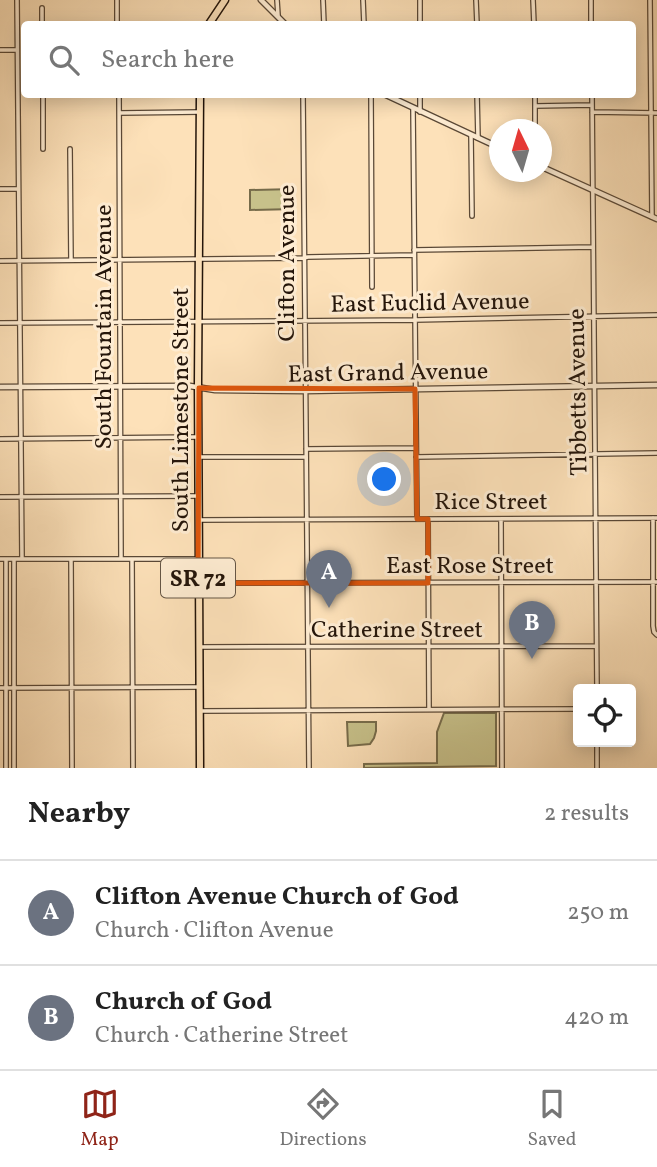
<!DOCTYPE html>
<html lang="en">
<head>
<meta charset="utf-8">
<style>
  body { margin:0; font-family:Vollkorn,serif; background:#f6f6f6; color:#222 }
  .controls { position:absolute; right:21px; bottom:21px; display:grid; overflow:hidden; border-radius:7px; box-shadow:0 4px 18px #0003 }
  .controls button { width:63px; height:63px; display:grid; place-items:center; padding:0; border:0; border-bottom:2px solid #e0e0e0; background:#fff; color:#222; font:35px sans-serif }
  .compass { position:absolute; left:489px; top:119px; width:63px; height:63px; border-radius:50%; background:#fff; box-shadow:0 4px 18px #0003; rotate:355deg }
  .you { position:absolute; left:385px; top:480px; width:24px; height:24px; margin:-18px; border:5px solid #fff; border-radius:50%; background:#1a73e8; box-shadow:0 0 0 10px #1a73e833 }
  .badge { display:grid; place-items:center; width:46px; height:46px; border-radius:50%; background:#8f2418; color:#fff; font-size:23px; font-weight:700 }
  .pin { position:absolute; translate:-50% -58px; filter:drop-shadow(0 2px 4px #0008) }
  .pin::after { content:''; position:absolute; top:37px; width:24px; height:21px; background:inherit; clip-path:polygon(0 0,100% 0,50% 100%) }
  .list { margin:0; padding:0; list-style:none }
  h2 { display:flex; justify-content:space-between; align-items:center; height:91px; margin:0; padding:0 28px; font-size:30px }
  h2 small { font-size:23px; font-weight:400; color:#767676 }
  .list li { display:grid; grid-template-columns:46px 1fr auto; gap:21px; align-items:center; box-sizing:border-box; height:105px; padding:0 28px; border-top:2px solid #e0e0e0 }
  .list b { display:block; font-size:26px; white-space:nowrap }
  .list p { margin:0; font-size:23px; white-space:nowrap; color:#767676 }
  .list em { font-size:23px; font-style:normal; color:#767676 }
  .icon { flex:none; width:38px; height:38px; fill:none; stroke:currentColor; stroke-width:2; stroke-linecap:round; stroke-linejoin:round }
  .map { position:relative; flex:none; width:657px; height:768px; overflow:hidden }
  .search { position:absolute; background:#fff; box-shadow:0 4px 18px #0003; left:21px; right:21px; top:21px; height:77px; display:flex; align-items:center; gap:18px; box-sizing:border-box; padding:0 24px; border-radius:7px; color:#767676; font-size:26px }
  .sheet { height:301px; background:#fff }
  nav { display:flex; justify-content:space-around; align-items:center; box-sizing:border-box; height:98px; border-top:2px solid #e0e0e0; background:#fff; font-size:19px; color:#767676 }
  nav a { display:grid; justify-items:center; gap:4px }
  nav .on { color:#8f2418 }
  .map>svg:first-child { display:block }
  .green { fill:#c7c18a; stroke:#766b4a; stroke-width:2 }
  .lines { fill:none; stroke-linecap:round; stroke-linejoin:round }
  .minor-casing { stroke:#5a4836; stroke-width:6 }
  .tertiary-casing { stroke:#5a4836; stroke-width:7 }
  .primary-casing { stroke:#24150a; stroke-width:9 }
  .minor { stroke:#feecd2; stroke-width:3.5 }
  .tertiary { stroke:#feecd2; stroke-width:4.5 }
  .primary { stroke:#fde1b9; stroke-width:6 }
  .marked { fill:none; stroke:#de560c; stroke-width:5; stroke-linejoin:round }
  .labels { text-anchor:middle; stroke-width:6; stroke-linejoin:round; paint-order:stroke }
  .shield { fill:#feecd2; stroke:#655646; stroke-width:2 }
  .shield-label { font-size:23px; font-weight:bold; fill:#24150a }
  .street-label { font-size:24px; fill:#24150a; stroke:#feecd2 }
</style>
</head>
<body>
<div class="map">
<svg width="657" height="768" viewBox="0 0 657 768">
  <rect width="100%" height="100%" fill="#fde1b9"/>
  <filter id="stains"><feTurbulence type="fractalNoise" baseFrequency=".00286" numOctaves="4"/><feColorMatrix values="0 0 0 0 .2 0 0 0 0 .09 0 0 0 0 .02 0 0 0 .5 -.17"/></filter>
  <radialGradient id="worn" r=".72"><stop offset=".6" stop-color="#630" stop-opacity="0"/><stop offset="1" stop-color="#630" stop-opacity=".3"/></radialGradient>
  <!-- green -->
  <path class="green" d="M294,189V209L250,210V190Z
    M444,713H496V766L364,768V764L437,763V732Z
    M347,722H376V731L374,738L370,744L348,746Z"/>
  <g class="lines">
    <!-- minor casing -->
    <g class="minor-casing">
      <path id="minor" d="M17,0L22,559
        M117,0V24
        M277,0L278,15
        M323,0L324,24
        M363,0L364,24
        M420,0V24
        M476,0L477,24
        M533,0L534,24
        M591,0V24
        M650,0L652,217
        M42,8V24
        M0,50H17
        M43,94V149
        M119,94L121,559
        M303,94L309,768
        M371,94L372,287
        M420,94V112
        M477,94L478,138
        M535,94V130
        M592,94L597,689
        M535,106L592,105
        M413,109L417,519
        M592,112L657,113
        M119,113L200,112
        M471,135L472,216
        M70,149L71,260
        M0,189H18
        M414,250L593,247
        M0,261L303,258L308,257L414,255
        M0,323L415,320L657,315
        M0,439L197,437
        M306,449L416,448
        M199,457H305
        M416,457L657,453
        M0,497L199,496
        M653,518V626L654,632L657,635
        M428,519L429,709
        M501,519L502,768
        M199,520L657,518
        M0,559H198
        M6,559V768
        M14,559V768
        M71,559L72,768
        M132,559L133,768
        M201,583L657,582
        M200,647L595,646
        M0,688L199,687
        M201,711L578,709
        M597,742V768"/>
    </g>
    <!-- tertiary casing -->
    <g class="tertiary-casing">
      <path id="tertiary" d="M261,0L285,24
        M384,94L500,148
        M542,167L657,219
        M0,387L190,386L215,390L305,391L657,385"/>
    </g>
    <!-- primary casing -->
    <g class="primary-casing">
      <path id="primary" d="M209,24L225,0
        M200,768L198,383L200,94"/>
    </g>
    <!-- minor -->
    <use href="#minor" class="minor"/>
    <!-- tertiary -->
    <use href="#tertiary" class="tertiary"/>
    <!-- primary -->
    <use href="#primary" class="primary"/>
  </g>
  <!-- marked area -->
  <path class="marked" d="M199,388L415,389L417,519H428V583H198Z"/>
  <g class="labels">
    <!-- shield labels -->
    <rect class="shield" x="161" y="558.5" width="74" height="39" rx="5"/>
    <g class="shield-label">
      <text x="198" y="586">SR 72</text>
    </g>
    <!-- street labels -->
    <g class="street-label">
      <text transform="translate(286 263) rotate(-90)" y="8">Clifton Avenue</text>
      <text transform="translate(430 302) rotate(-1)" y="8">East Euclid Avenue</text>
      <text transform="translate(103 327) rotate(-90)" y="8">South Fountain Avenue</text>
      <text transform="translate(388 372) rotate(-1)" y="8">East Grand Avenue</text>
      <text transform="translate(577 392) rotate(-91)" y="8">Tibbetts Avenue</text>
      <text transform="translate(180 410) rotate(-90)" y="8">South Limestone Street</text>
      <text x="491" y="509">Rice Street</text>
      <text x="470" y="573">East Rose Street</text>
      <text x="397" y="637">Catherine Street</text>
    </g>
  </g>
  <rect width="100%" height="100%" filter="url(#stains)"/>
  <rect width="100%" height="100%" fill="url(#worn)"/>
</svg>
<div class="controls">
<button><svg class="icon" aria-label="locate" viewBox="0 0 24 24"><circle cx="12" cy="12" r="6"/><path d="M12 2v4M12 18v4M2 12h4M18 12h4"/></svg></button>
</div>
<svg class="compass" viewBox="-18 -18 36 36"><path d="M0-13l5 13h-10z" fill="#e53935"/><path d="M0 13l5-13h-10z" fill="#767676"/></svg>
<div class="you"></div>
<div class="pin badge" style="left:329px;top:608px;background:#6b7280">A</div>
<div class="pin badge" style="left:532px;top:659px;background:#6b7280">B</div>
<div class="search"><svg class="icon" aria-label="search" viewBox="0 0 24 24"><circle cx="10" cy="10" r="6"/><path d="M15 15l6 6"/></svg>Search here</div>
</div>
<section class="sheet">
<h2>Nearby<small>2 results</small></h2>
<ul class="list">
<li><span class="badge" style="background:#6b7280">A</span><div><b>Clifton Avenue Church of God</b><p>Church · Clifton Avenue</p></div><em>250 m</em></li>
<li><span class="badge" style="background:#6b7280">B</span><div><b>Church of God</b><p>Church · Catherine Street</p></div><em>420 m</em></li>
</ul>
</section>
<nav>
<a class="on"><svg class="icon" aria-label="map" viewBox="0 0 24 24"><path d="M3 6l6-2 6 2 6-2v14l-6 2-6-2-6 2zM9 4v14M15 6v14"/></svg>Map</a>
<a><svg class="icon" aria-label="directions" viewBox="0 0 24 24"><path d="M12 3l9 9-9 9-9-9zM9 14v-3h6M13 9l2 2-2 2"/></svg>Directions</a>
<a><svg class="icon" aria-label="saved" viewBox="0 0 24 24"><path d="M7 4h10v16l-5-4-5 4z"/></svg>Saved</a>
</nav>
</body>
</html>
